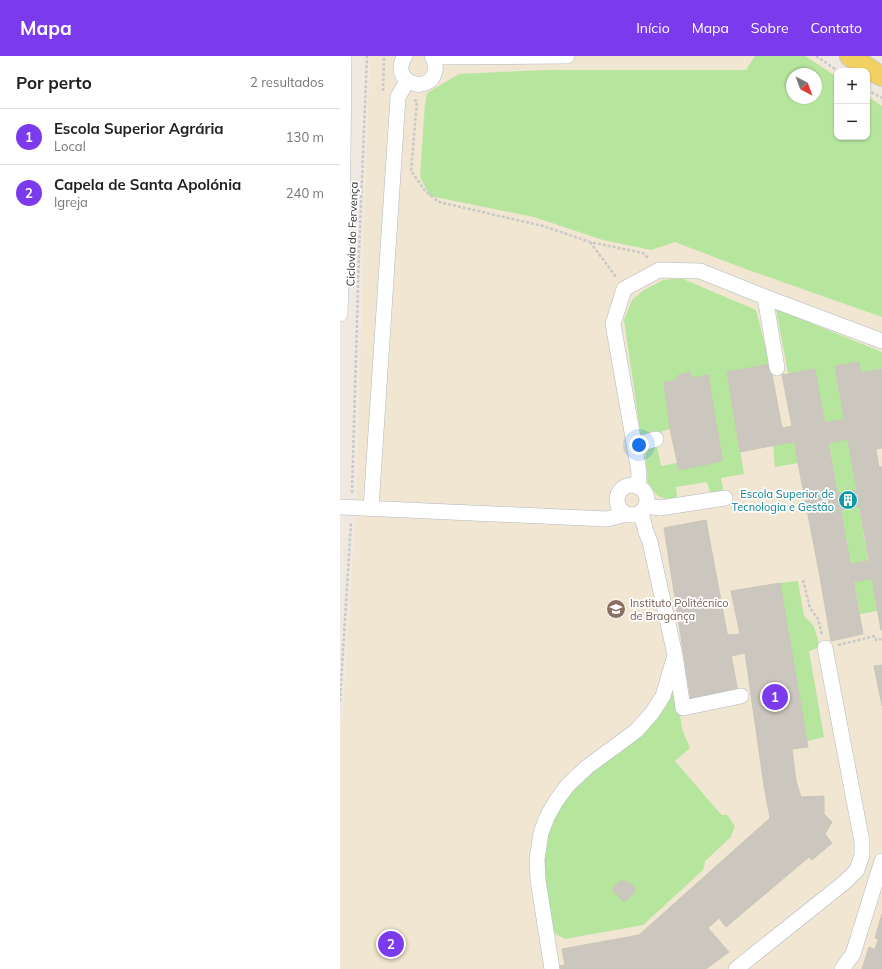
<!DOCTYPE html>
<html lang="pt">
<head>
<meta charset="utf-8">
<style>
  body { margin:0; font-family:Mulish,sans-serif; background:#f6f6f6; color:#222 }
  .controls { position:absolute; right:12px; top:12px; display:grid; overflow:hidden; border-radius:8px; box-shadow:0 1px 3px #0004 }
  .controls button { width:36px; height:36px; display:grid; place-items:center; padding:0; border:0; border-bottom:1px solid #e0e0e0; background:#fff; color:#222; font:20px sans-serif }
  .compass { position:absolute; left:446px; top:12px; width:36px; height:36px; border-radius:50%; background:#fff; box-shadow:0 1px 3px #0004; rotate:139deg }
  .you { position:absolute; left:299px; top:389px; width:14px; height:14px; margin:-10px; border:3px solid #fff; border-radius:50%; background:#1a73e8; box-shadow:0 0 0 6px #1a73e833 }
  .badge { display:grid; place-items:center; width:26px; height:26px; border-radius:50%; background:#7c3aed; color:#fff; font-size:13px; font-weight:700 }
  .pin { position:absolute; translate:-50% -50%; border:2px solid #fff; box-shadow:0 1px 4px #0006 }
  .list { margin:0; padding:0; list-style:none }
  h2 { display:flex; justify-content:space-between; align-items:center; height:52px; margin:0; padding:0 16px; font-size:17px }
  h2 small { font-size:13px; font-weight:400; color:#767676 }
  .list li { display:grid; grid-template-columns:26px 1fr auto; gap:12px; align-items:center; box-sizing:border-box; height:56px; padding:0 16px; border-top:1px solid #e0e0e0 }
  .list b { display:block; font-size:15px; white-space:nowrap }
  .list p { margin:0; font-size:13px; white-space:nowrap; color:#767676 }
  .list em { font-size:13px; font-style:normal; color:#767676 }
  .map { position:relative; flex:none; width:542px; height:913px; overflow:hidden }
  header { display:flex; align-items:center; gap:24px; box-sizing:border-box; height:56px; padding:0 20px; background:#7c3aed; color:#fff }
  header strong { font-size:19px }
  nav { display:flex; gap:22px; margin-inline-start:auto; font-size:14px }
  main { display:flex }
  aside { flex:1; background:#fff }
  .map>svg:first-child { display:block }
  .education { fill:#f0e6d1; fill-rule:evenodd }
  .green { fill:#b6e59e; fill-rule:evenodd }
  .building { fill:#cbc7bf; stroke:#cbc5ba }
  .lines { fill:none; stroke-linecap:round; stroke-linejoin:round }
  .minor-casing { stroke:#b4b7c1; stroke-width:16 }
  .major-casing { stroke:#c9c9c9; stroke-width:22 }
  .path { stroke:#c9c9c9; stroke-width:2.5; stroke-dasharray:3 2; stroke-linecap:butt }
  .minor { stroke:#fff; stroke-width:15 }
  .major { stroke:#f2d163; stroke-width:20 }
  .labels { text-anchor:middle; stroke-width:3.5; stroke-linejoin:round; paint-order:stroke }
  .street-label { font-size:11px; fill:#2e2e2e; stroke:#fff }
  .culture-label { font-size:11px; fill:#0d838f; stroke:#fff; text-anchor:end }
  .education-label { font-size:11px; fill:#785e54; stroke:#fff; text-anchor:start }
</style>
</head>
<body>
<header>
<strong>Mapa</strong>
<nav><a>Início</a><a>Mapa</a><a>Sobre</a><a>Contato</a></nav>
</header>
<main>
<aside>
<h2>Por perto<small>2 resultados</small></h2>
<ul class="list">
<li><span class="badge">1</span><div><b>Escola Superior Agrária</b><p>Local</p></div><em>130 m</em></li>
<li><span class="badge">2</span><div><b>Capela de Santa Apolónia</b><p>Igreja</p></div><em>240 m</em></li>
</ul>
</aside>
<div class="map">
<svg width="542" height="913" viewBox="0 0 542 913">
  <rect width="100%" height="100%" fill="#efe9e1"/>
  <!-- education -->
  <path class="education" d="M30,0H471L497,18V81H527V38L542,45V913H0V676L2,669L17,436L23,197ZM452,18H476V42H452Z"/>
  <!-- green -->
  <path class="green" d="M415,0H465L497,21V81H527V40L542,50V261L403,212L335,186L311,194L263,184L194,161L90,140L80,121L85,47L87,37L119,18L203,14H406ZM452,18H476V42H452Z
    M333,223H343L416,254L430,308L387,316L404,418L381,422L384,437L371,440L367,426L336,431L337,441L326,443L318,440L308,428L305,394L317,391L321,410L337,407L339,414L382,405L381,396L368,319L352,322L350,316L339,319L333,325L324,326L330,373L301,381L284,264L292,244L304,234L323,224Z
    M436,253L542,296V313L521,317L519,306L495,310L504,363L485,367L475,313L448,317Z
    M508,383L516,434L498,438L489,387Z
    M455,386L458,407L435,411L433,389Z
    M519,450L528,505L510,508L501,454Z
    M532,522L537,555L520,558L514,526Z
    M458,525L464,560L474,570L480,591L469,595L484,681L467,685L440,527Z
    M336,631L342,673L350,692L335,705L378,755L382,759H387L395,770L391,781L365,805L363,814L303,869L225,883L214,877L204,814L207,781L214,760L230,736L250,717L291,688L326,649Z"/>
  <!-- building -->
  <path class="building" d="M519,306L528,356L542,354V379L534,381L541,424H542V574H541L495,310Z
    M430,308L442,372L446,387L400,396L387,316Z
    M475,313L523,578L491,585L480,521L458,407L452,370L442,319Z
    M542,313V354L528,356L521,317Z
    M350,316L352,322L368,319L381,396L382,405L339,414L330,373L324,326L333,325L339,319Z
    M504,363L508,383L489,387L485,367Z
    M452,370L455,386L446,387L442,372Z
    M542,379V392L536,393L534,381Z
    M539,411H542V424H541Z
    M516,434L519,450L501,454L498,438Z
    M366,464L398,636L351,645L324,472Z
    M528,505L532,522L514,526L510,508Z
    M440,527L468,691L452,693L456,725L424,730L405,597L400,578L391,535Z
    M400,578L405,597L392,600L387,579Z
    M542,609V650L534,610Z
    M456,725L461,741L484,740V758L492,766L485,778L492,787L472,804L469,801L386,871L379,862L368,872L389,896L366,913H219V910L225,909L222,893L299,879L430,762L424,730Z
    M280,825H286L291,828L295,832L293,838L284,846L272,833Z
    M542,858V885L535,882Z
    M48,877L61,882L55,898L42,893Z
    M538,884L542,885V897L535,893Z
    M529,891L542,897V913H522Z"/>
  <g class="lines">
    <!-- minor casing -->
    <g class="minor-casing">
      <path id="minor" d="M65,0C48,25 89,41 95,15C96,9 95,5 92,0
        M93,1L227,0
        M425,241L437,312
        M0,258L2,197L4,0
        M295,389L316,383
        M277 444a15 15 0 1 1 30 0a15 15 0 1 1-30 0Z
        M298,431L299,416L273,268L284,233L319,214L360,215L425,241L542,285
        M306,450L320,452L385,442
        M0,451L267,463L286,458
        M31,452L58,41L67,25L69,26
        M301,456L306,476L310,486L335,599L343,652L401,640
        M212,913L198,824L197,803L201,777L207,761L216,745L228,729L247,711L296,675L312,657L323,640L335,599
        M396,913L505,826L517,814L522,799V786L485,592
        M502,913L513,898L542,805"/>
    </g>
    <!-- major casing -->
    <g class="major-casing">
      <path id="major" d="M510,0L534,16L542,20"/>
    </g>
    <!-- path -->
    <path class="path" d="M476,0L498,15
      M527,34L542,42
      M43,35L44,0
      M74,44L77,45L71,115L86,136L99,146L203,170L250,186L303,197L309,203
      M250,186L276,221
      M12,437L19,197L27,0
      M463,524L470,552L478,563L482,579
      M498,589L535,580L536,584L542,583
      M0,645L11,466"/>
    <!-- minor -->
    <use href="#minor" class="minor"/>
    <!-- major -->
    <use href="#major" class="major"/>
  </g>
  <!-- icons -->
  <defs>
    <g id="building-disc" transform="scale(1)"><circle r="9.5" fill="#0f9aa8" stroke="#fff"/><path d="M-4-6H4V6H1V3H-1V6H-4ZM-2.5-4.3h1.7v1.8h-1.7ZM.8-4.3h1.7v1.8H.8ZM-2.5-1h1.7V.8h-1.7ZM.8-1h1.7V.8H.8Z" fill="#fff"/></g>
    <g id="university-disc" transform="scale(1)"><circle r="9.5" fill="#8d6e63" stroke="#fff"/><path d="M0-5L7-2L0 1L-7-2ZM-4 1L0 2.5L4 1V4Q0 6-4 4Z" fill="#fff"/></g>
  </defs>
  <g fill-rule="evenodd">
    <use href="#building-disc" x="508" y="444"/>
    <use href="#university-disc" x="276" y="553"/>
  </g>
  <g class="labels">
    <!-- street labels -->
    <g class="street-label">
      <text transform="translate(12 178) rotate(-88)" y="4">Ciclovia do Fervença</text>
    </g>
    <!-- culture labels -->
    <g class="culture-label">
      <text x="494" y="442">Escola Superior de<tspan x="494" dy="13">Tecnologia e Gestão</tspan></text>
    </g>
    <!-- education labels -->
    <g class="education-label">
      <text x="290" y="551">Instituto Politécnico<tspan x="290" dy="13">de Bragança</tspan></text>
    </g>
  </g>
</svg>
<div class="controls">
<button>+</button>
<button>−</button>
</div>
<svg class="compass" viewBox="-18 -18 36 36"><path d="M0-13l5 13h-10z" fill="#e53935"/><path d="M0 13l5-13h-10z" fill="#767676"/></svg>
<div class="you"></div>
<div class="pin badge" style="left:435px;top:641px">1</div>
<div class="pin badge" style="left:51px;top:888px">2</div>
</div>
</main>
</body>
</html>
